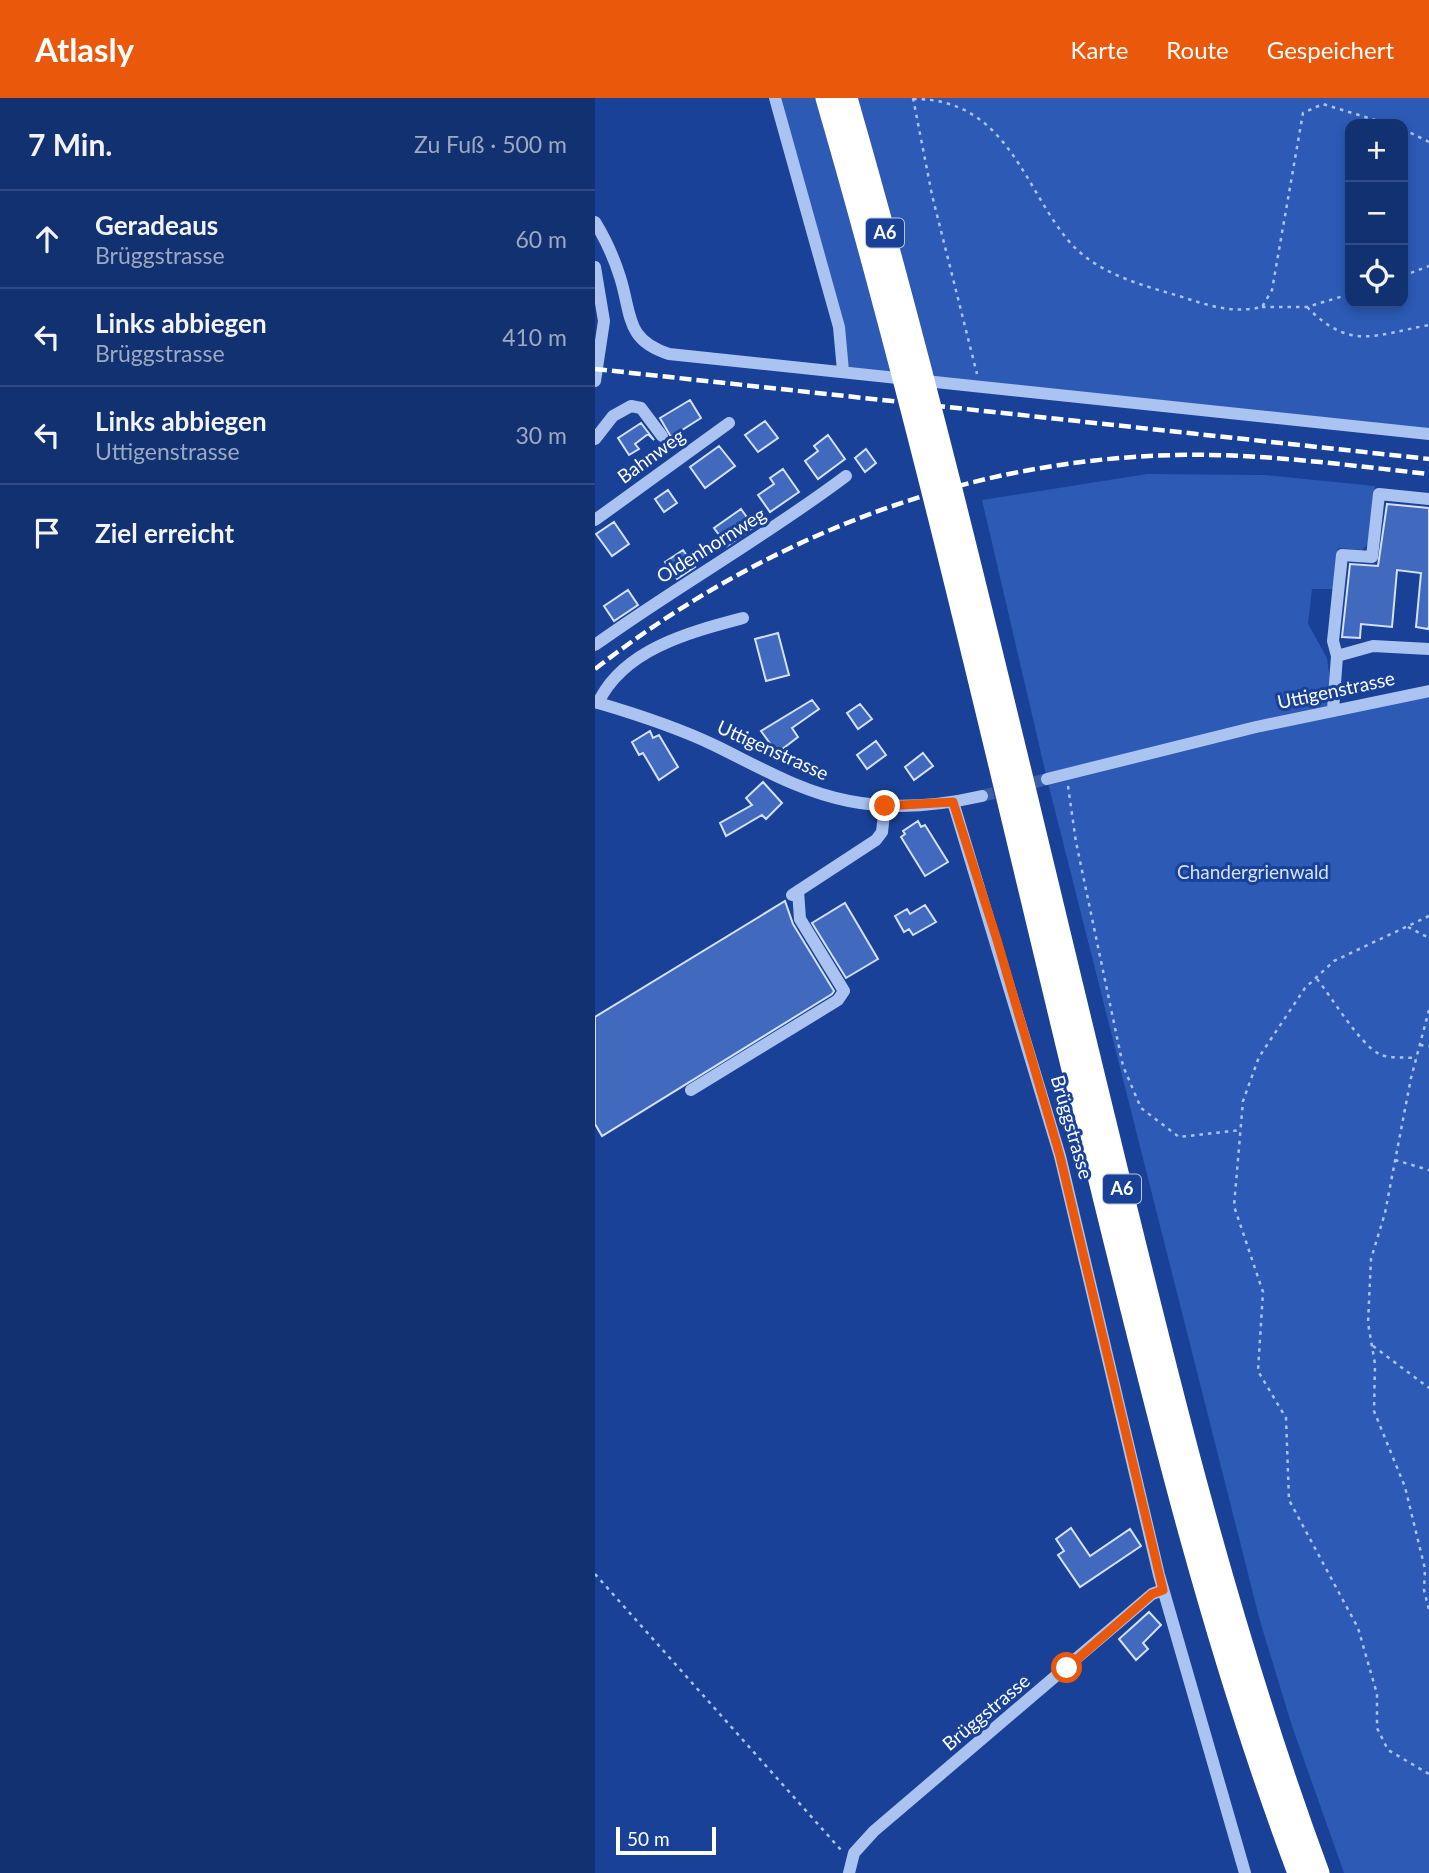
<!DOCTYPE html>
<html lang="de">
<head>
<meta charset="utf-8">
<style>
  body { margin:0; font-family:Lato,sans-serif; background:#1f3d79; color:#f1f3f6 }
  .controls { position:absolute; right:21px; top:21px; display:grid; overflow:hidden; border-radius:14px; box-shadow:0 4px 10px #0003 }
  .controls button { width:63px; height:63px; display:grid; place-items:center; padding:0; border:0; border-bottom:2px solid #314c84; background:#123171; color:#f1f3f6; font:35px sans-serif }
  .scale { position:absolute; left:21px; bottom:18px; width:100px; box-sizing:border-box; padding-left:7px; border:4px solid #fff; border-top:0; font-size:19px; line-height:24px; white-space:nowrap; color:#fff; -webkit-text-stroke:5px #184197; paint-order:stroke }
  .stop { position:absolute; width:21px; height:21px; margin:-16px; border:5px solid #ea580c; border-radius:50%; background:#fff }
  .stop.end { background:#ea580c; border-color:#fff; box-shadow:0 2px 7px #0008 }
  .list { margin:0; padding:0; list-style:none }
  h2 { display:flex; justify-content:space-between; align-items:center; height:91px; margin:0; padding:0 28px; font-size:30px }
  h2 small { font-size:23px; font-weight:400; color:#9ca9c3 }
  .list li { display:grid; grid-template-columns:46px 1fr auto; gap:21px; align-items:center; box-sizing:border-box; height:98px; padding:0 28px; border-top:2px solid #314c84 }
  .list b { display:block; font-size:26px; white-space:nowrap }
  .list p { margin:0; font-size:23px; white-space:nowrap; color:#9ca9c3 }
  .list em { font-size:23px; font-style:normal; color:#9ca9c3 }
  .icon { flex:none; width:38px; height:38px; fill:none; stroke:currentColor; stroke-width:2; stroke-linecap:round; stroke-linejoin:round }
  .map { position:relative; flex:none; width:834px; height:1775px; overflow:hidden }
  header { display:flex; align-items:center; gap:42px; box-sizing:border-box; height:98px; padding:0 35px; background:#ea580c; color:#fff }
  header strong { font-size:33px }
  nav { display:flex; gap:38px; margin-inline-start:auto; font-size:24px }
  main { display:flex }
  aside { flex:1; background:#123171 }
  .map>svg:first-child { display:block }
  .green { fill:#2c5ab5; fill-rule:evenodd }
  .building { fill:#416abe; stroke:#d3e1fc; stroke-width:2 }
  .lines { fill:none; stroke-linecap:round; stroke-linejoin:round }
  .minor-tunnel { stroke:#3b5ea7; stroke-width:12; stroke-dasharray:12 6; stroke-linecap:butt }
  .path { stroke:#abc3f1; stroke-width:2.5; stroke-dasharray:3.5 5; stroke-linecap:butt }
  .minor { stroke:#abc3f1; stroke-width:12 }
  .highway { stroke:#fff; stroke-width:21 }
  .rail { stroke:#fff; stroke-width:4.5; stroke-dasharray:12 5; stroke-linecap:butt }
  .route { stroke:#ea580c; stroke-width:9 }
  .labels { text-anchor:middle; stroke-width:6; stroke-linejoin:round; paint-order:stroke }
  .shield { fill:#184197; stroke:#bac6e0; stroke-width:2 }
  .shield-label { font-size:18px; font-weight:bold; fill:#fff }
  .street-label { font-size:19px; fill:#fff; stroke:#184197 }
  .park-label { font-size:19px; fill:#d3e1fc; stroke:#184197 }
</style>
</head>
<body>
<header>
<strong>Atlasly</strong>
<nav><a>Karte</a><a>Route</a><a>Gespeichert</a></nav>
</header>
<main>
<aside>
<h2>7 Min.<small>Zu Fuß · 500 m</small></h2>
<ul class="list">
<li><svg class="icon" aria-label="ahead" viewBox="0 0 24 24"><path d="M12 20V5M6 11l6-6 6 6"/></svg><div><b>Geradeaus</b><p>Brüggstrasse</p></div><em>60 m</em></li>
<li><svg class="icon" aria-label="left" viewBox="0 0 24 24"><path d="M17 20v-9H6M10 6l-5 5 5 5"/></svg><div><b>Links abbiegen</b><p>Brüggstrasse</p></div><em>410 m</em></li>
<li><svg class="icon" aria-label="left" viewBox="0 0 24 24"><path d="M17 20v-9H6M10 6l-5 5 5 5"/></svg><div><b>Links abbiegen</b><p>Uttigenstrasse</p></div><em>30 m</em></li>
<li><svg class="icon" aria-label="arrive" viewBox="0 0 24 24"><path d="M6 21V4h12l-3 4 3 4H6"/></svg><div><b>Ziel erreicht</b></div></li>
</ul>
</aside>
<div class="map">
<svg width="834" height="1775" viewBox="0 0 834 1775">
  <rect width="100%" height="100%" fill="#184197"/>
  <!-- green -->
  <path class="green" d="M180,0H834V336L248,273L247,249ZM755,26H808V205H755Z
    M552,376L669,377L780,388L773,446L767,452L743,450L738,491H717L713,526L732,560L735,583L733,613L834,593V1775H749L697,1628L665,1523L452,681L387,402Z"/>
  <!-- building -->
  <path class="building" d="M95,302L106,320L76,339L65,320Z
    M170,323L183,340L163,354L150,337Z
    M46,325L59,342L53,336L40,346L44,351L34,357L23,340Z
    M233,337L250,361L223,381L210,363L223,353L219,348Z
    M124,348L140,368L110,390L95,369Z
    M271,351L281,365L270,374L260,360Z
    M188,371L204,394L175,414L163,397L179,386L175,380Z
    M73,392L82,405L69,414L60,401Z
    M792,406L834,410V528L833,531L821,529L826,475L802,472L797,529L766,526L765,540L747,539L755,466L783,468Z
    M146,411L159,429L132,448L119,430Z
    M19,424L34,446L17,458L1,436Z
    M88,452L100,469L82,481L70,464Z
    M33,492L43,507L19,523L9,508Z
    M183,535L194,577L171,583L160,541Z
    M217,602L224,611L197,630L203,639L182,655L166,633Z
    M265,606L277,621L263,631L252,615Z
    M55,633L58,640L64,637L83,669L64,682L48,655L44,657L37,644Z
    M281,643L291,657L272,671L262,657Z
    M328,655L338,668L319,682L310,669Z
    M168,684L187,705L171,721L167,717L131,738L125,725L157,707L151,700Z
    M323,723L326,729L330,727L353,764L330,778L306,739L310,736L308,733Z
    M190,803L198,826L239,893L237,896L7,1038L0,1026V919Z
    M250,805L283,861L251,880L217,825Z
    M330,807L341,824L318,837L314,831L309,834L300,818L312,811L315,816Z
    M476,1430L495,1458L535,1431L546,1448L485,1489L463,1457L469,1453L461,1441Z
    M554,1514L566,1527L548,1545L553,1551L541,1562L524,1541Z"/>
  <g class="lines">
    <!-- minor-tunnel -->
    <path class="minor-tunnel" d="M387,698L452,681"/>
    <!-- path -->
    <path class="path" d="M318,0L337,97L382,276
      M318,1C410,0 428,87 472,141C500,175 543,186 584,198C612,207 637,216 667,209L677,192L708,15L728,6L793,26
      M808,31L834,44
      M808,178L834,168
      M667,209H712L755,196
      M712,209C755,253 780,237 834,227
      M473,688L481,744L528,968L546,1010L584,1039L646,1032
      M834,818L739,863L710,890L664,959L648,1003L639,1108L668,1194L663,1273L691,1320L694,1402L763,1530L782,1596V1630L793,1652L834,1676
      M813,829L834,840
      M722,881C738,901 764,945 784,956C794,961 811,959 822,960
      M834,912L816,980L790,1115L776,1161L773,1225L780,1266L779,1313L810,1389L830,1471L829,1492L834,1512
      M825,947L834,948
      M800,1062L834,1072
      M778,1248L834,1290
      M0,1476L246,1752"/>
    <!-- minor -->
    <path class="minor" d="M180,0L244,229L248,273
      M0,124C11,142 19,160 25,179C37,217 30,242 74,256L834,336
      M0,169L9,223L0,283
      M0,341L18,318L36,308L46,310L67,338
      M0,422L134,325
      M0,547C82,488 170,439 251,378
      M742,558L778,548L834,551
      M0,604C41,616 82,629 121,648C164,669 206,694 254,703C299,712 343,708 387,698
      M3,605C28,551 95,534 148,520
      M738,612L742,558L738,543L747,457L777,459L784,396L834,401
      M452,681L661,629L834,593
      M358,704L465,1058L564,1477L650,1775
      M197,797L281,742L287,734L290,708
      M96,992L243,902L249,893L205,821L203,793
      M254,1775L259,1755L279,1733L557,1496L568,1492"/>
    <!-- highway -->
    <path class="highway" d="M231,0C334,354 414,716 502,1074C560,1310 617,1547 703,1775
      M252,0C350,340 428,686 512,1029C573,1281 634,1532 724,1775"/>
    <!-- rail -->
    <path class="rail" d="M0,271L834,361
      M0,571C169,440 366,362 581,357C665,355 750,367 834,376"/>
  </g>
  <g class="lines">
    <!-- route -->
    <path class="route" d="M290,708L358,704L402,842L465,1058L568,1492L557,1496L472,1570"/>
  </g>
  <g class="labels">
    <!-- shield labels -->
    <g class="shield">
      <rect x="271" y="120.5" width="38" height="29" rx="5"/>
      <rect x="508" y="1076.5" width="38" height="29" rx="5"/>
    </g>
    <g class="shield-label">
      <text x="290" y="141">A6</text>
      <text x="527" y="1097">A6</text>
    </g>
    <!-- street labels -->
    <g class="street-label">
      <text transform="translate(56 358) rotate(-36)" y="7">Bahnweg</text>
      <text transform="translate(116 447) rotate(-32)" y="7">Oldenhornweg</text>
      <text transform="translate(741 592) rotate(-12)" y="7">Uttigenstrasse</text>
      <text transform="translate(178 652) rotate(24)" y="7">Uttigenstrasse</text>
      <text transform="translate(477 1029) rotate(74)" y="7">Brüggstrasse</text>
      <text transform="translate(391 1614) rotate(-40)" y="7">Brüggstrasse</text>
    </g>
    <!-- park labels -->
    <g class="park-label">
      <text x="658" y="781">Chandergrienwald</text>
    </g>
  </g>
</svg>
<div class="controls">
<button>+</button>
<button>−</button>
<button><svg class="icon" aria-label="locate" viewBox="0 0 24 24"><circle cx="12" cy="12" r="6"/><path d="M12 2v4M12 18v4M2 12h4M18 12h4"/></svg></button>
</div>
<div class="scale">50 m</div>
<div class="stop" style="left:472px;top:1570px"></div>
<div class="stop end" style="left:290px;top:708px"></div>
</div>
</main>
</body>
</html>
